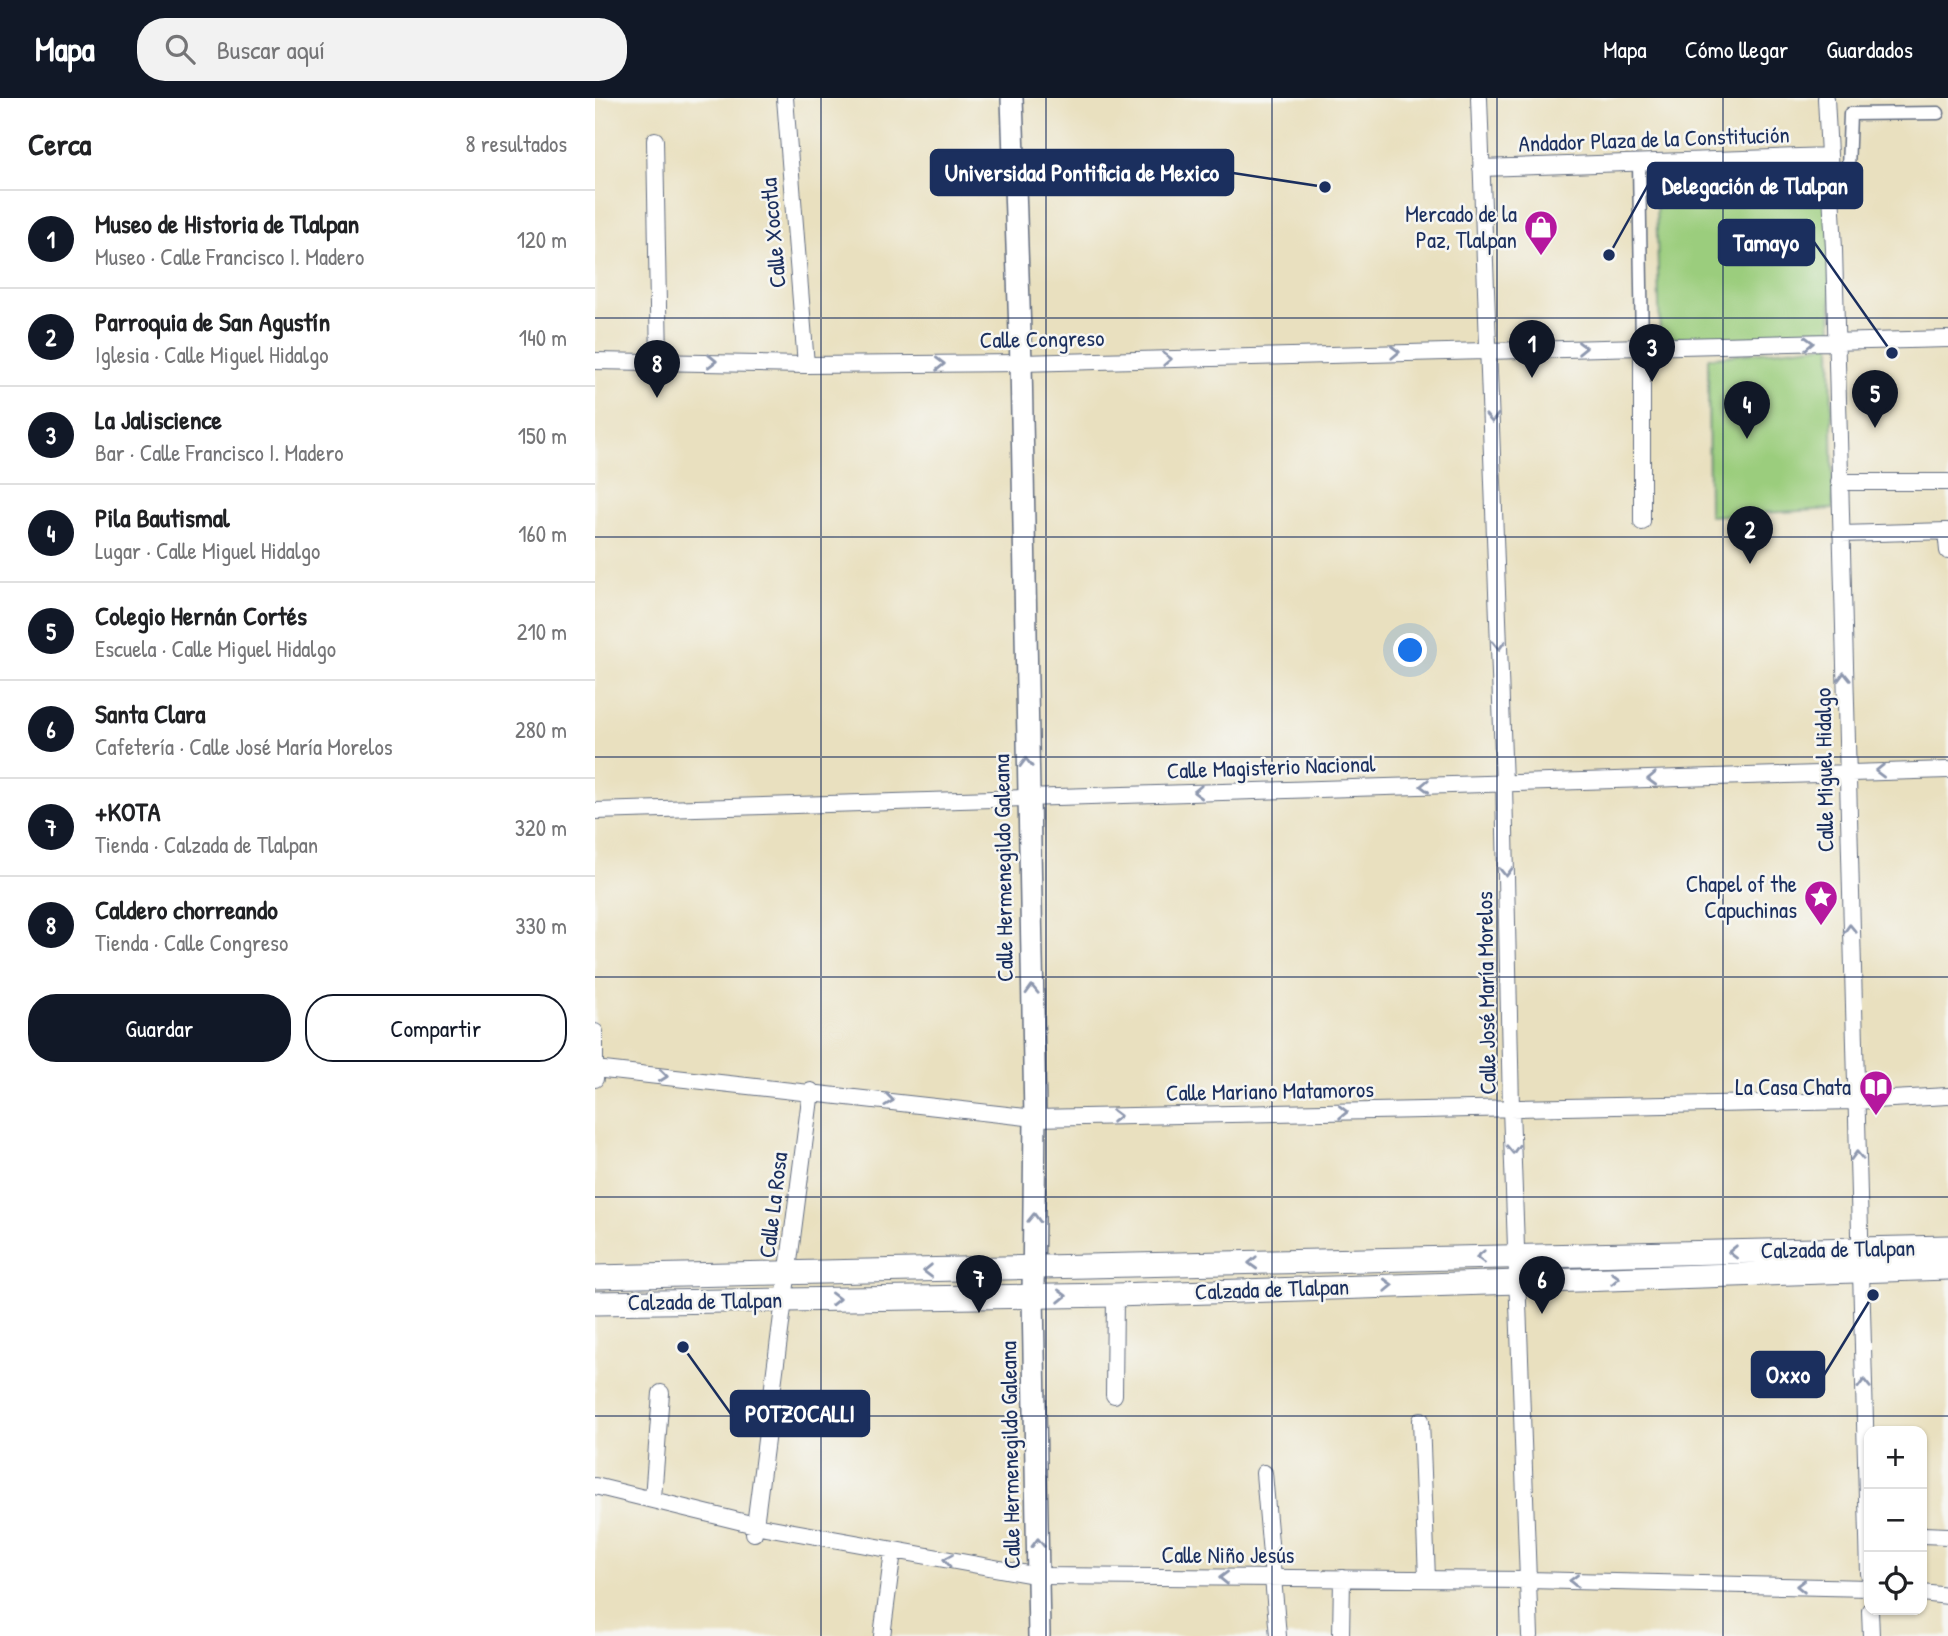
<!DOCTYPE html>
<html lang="es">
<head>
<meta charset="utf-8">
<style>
  body { margin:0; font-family:"Patrick Hand",sans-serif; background:#f2f2f2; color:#202124 }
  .controls { position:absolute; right:21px; bottom:21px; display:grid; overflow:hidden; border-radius:14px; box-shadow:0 2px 5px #0004 }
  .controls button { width:63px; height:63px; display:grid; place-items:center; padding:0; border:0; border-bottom:2px solid #e0e0e0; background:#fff; color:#202124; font:35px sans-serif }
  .you { position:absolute; left:816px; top:553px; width:24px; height:24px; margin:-18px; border:5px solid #fff; border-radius:50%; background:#1a73e8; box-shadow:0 0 0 10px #1a73e833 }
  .badge { display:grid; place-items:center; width:46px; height:46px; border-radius:50%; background:#111827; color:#fff; font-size:23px; font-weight:700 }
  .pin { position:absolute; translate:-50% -58px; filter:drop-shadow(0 2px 4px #0008) }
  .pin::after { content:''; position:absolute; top:37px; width:24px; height:21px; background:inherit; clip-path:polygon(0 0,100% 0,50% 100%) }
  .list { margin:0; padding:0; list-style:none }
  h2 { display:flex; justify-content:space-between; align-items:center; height:91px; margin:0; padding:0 28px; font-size:30px }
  h2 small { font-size:23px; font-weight:400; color:#757577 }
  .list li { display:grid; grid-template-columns:46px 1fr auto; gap:21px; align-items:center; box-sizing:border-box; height:98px; padding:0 28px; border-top:2px solid #e0e0e0 }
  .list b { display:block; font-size:26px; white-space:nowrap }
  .list p { margin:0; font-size:23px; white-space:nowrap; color:#757577 }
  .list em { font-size:23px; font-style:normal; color:#757577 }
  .actions { display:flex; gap:14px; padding:21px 28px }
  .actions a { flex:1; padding:16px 0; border:2px solid #111827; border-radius:28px; text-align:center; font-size:24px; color:#111827 }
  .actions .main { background:#111827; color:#fff }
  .icon { flex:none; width:38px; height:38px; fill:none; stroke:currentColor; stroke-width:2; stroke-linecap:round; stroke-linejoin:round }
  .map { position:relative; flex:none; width:1353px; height:1538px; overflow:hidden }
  header { display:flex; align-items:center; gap:42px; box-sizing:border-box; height:98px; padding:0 35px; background:#111827; color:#fff }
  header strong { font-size:33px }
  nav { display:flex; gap:38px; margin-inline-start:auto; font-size:24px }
  .search { width:490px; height:63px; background:#f2f2f2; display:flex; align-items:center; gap:18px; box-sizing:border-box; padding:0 24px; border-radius:28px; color:#757577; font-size:26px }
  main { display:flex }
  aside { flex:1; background:#fff }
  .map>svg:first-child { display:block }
  .green { fill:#9bcd7d; stroke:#5b7e6e; stroke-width:2 }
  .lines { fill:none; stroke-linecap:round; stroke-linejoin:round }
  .pedestrian-casing { stroke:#636d80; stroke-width:15 }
  .minor-casing { stroke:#636d80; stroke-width:18 }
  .tertiary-casing { stroke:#636d80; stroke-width:24 }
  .secondary-casing { stroke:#636d80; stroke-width:25 }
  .pedestrian { stroke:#fff; stroke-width:12 }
  .minor { stroke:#fff; stroke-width:16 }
  .tertiary { stroke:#fff; stroke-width:21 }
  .secondary { stroke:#fff; stroke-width:23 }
  .oneway { stroke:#8d97ae }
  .grid { fill:none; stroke:#1b2f5e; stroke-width:2; stroke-opacity:0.55 }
  .labels { text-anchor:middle; stroke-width:5; stroke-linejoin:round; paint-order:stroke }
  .street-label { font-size:23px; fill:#1b2f5e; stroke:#f6f6f2 }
  .poi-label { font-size:23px; fill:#1b2f5e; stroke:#f6f6f2; text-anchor:end }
  .leader { fill:none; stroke:#1b2f5e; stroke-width:2.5 }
  .callout-dot { fill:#1b2f5e; stroke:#f6f6f2; stroke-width:2.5 }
  .callout { fill:#1b2f5e; stroke:#1b2f5e; stroke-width:2.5 }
  .callout-label { font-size:24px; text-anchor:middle; font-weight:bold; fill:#fff }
</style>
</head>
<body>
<header>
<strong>Mapa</strong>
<div class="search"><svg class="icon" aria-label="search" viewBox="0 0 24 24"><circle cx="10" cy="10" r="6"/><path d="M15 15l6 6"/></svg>Buscar aquí</div>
<nav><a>Mapa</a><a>Cómo llegar</a><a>Guardados</a></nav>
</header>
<main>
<aside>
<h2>Cerca<small>8 resultados</small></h2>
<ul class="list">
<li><span class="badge">1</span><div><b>Museo de Historia de Tlalpan</b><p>Museo · Calle Francisco I. Madero</p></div><em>120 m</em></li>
<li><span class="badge">2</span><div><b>Parroquia de San Agustín</b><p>Iglesia · Calle Miguel Hidalgo</p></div><em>140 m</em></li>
<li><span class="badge">3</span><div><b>La Jaliscience</b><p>Bar · Calle Francisco I. Madero</p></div><em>150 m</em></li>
<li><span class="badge">4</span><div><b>Pila Bautismal</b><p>Lugar · Calle Miguel Hidalgo</p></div><em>160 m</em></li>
<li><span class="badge">5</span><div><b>Colegio Hernán Cortés</b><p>Escuela · Calle Miguel Hidalgo</p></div><em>210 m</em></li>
<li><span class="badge">6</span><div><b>Santa Clara</b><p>Cafetería · Calle José María Morelos</p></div><em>280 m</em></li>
<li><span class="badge">7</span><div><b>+KOTA</b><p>Tienda · Calzada de Tlalpan</p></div><em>320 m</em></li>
<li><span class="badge">8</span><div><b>Caldero chorreando</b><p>Tienda · Calle Congreso</p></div><em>330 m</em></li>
</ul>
<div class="actions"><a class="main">Guardar</a><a>Compartir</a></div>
</aside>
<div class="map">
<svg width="1353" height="1538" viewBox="0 0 1353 1538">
  <rect width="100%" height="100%" fill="#f6f6f2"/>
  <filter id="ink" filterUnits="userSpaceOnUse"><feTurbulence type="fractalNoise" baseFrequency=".0143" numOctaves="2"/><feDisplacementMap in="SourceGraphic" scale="14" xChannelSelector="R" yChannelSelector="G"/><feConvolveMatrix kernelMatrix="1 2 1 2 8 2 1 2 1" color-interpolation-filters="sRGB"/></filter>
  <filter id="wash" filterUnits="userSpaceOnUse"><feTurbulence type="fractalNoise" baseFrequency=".00686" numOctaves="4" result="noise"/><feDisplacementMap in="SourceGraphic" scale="28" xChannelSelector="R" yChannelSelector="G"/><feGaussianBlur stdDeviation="1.57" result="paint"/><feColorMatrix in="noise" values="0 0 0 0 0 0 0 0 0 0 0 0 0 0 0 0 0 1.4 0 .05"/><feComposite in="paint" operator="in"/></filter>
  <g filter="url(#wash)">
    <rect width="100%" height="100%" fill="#e9e0bf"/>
    <!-- green -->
    <path class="green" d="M1233,59L1237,242L1144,244L1065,239L1060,70Z
      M1236,246L1238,411L1114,418L1113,260Z"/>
  </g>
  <g filter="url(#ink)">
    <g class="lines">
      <!-- pedestrian casing -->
      <g class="pedestrian-casing">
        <path id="pedestrian" d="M1044,65L1047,249
          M1237,104L1253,72L1255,16L1343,15"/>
      </g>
      <!-- minor casing -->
      <g class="minor-casing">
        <path id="minor" d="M190,0L211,267
          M884,0L909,686L916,1010L935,1538
          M1231,0L1239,151L1274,1476
          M60,42L64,263
          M886,70L1234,58
          M0,263L211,267L426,265L1353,241
          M1244,384H1353
          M1047,424V249
          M1351,433L1353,453
          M1246,436L1353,433
          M0,713L1353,672
          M0,934V981
          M0,971L440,1020L1260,1003L1353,998
          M519,1297L520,1197
          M826,1322L832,1481
          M669,1375L683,1538
          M0,1388L160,1427L444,1478L933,1482L1274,1490
          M58,1400L66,1295
          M159,1435L216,993
          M1327,1437L1353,1438
          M1327,1495L1353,1498
          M1275,1512L1276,1538
          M287,1538L298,1453
          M746,1538L747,1480"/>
      </g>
      <!-- tertiary casing -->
      <g class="tertiary-casing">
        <path id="tertiary" d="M417,0L426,265L440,1020L438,1198L444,1538"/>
      </g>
      <!-- secondary casing -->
      <g class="secondary-casing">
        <path id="secondary" d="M0,1179L1353,1149
          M0,1205L520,1197L1353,1170"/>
      </g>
      <!-- pedestrian -->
      <use href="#pedestrian" class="pedestrian"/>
      <!-- minor -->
      <use href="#minor" class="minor"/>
      <!-- tertiary -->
      <use href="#tertiary" class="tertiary"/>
      <!-- secondary -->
      <use href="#secondary" class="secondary"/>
    </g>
    <!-- one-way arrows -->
    <defs><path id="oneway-chevron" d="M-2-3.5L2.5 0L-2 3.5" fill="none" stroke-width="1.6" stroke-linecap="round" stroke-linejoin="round" transform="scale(1.75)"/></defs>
    <g class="oneway">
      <use href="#oneway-chevron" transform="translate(1214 245) rotate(-2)"/>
      <use href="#oneway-chevron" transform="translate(987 250) rotate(-1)"/>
      <use href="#oneway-chevron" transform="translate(800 254) rotate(-2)"/>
      <use href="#oneway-chevron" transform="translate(572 261) rotate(-2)"/>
      <use href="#oneway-chevron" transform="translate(117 263) rotate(1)"/>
      <use href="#oneway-chevron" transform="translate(345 266) rotate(-1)"/>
      <use href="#oneway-chevron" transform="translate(897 320) rotate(88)"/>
      <use href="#oneway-chevron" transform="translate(904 547) rotate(88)"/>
      <use href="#oneway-chevron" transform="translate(1249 579) rotate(-91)"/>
      <use href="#oneway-chevron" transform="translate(431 665) rotate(-91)"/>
      <use href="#oneway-chevron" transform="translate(1285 673) rotate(179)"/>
      <use href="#oneway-chevron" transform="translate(1057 681) rotate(178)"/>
      <use href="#oneway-chevron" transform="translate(830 688) rotate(178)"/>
      <use href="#oneway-chevron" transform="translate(603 694) rotate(178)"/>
      <use href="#oneway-chevron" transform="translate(911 774) rotate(89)"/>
      <use href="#oneway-chevron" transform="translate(1255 831) rotate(-92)"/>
      <use href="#oneway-chevron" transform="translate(437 892) rotate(-92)"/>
      <use href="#oneway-chevron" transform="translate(68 978) rotate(6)"/>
      <use href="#oneway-chevron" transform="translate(294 1002) rotate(7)"/>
      <use href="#oneway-chevron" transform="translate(748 1014) rotate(-1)"/>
      <use href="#oneway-chevron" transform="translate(521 1018) rotate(-1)"/>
      <use href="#oneway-chevron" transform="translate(918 1051) rotate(88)"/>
      <use href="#oneway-chevron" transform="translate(1262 1058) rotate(-92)"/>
      <use href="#oneway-chevron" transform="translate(439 1120) rotate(-89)"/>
      <use href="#oneway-chevron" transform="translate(1138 1154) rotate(179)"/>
      <use href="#oneway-chevron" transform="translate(886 1159) rotate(178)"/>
      <use href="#oneway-chevron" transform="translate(658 1165) rotate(178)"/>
      <use href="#oneway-chevron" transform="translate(333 1173) rotate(179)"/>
      <use href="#oneway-chevron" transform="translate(1020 1180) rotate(-2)"/>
      <use href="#oneway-chevron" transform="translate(793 1187) rotate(-2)"/>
      <use href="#oneway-chevron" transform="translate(467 1198) rotate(-1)"/>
      <use href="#oneway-chevron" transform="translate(240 1201) rotate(-1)"/>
      <use href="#oneway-chevron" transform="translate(1269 1286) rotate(-91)"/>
      <use href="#oneway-chevron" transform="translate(443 1445) rotate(-91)"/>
      <use href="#oneway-chevron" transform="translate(353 1462) rotate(-170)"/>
      <use href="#oneway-chevron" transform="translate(629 1480) rotate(-179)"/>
      <use href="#oneway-chevron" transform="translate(979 1483) rotate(-179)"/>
      <use href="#oneway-chevron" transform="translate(1206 1488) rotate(-179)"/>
    </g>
  </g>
  <!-- grid -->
  <path class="grid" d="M226,0V1538M451,0V1538M677,0V1538M902,0V1538M1128,0V1538M0,220H1353M0,439H1353M0,659H1353M0,879H1353M0,1099H1353M0,1318H1353"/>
  <!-- icons -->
  <defs>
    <g id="shop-pin" transform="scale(1.75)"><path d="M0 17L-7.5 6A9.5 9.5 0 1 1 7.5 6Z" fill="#b5179e" stroke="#f6f6f2"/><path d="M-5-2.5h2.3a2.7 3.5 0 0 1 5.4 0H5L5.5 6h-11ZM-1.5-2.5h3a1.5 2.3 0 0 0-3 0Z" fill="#fff"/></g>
    <g id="sight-pin" transform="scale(1.75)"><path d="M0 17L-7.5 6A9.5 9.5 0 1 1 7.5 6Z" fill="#b5179e" stroke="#f6f6f2"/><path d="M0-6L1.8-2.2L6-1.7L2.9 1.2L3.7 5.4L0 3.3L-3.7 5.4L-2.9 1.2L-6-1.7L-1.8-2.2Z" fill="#fff"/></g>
    <g id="library-pin" transform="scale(1.75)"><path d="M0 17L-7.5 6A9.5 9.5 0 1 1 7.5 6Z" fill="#b5179e" stroke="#f6f6f2"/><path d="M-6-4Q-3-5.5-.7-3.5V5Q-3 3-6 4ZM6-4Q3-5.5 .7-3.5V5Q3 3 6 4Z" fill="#fff"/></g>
  </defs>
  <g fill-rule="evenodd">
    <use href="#shop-pin" x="946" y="129"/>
    <use href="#sight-pin" x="1226" y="799"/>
    <use href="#library-pin" x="1281" y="989"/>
  </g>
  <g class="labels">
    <!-- street labels -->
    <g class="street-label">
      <text transform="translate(1059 41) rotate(-2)" y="8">Andador Plaza de la Constitución</text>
      <text transform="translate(178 135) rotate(-95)" y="8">Calle Xocotla</text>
      <text transform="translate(447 241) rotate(-1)" y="8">Calle Congreso</text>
      <text transform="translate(676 669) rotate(-2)" y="8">Calle Magisterio Nacional</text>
      <text transform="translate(1229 672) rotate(-91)" y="8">Calle Miguel Hidalgo</text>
      <text transform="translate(408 770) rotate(-91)" y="8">Calle Hermenegildo Galeana</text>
      <text transform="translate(891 895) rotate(-91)" y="8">Calle José María Morelos</text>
      <text transform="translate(675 993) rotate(-1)" y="8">Calle Mariano Matamoros</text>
      <text transform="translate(178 1107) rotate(-83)" y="8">Calle La Rosa</text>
      <text transform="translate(1243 1151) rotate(-1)" y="8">Calzada de Tlalpan</text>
      <text transform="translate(677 1191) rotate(-2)" y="8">Calzada de Tlalpan</text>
      <text transform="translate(110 1203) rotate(-1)" y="8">Calzada de Tlalpan</text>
      <text transform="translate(415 1357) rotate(-91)" y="8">Calle Hermenegildo Galeana</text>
      <text x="633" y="1465">Calle Niño Jesús</text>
    </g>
    <!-- poi labels -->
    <g class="poi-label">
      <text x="922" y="124">Mercado de la<tspan x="922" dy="26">Paz, Tlalpan</tspan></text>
      <text x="1202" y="794">Chapel of the<tspan x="1202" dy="26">Capuchinas</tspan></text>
      <text x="1256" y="997">La Casa Chata</text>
    </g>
  </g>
  <!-- callouts -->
  <path class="leader" d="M730 89L638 75M1014 157L1053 87M1297 255L1219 144M1278 1197L1229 1277M88 1249L136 1316"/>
  <g class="callout-dot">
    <circle cx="730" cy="89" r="7"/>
    <circle cx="1014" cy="157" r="7"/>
    <circle cx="1297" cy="255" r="7"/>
    <circle cx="1278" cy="1197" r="7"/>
    <circle cx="88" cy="1249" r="7"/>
  </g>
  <g class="callout">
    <rect x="336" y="52" width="302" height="45" rx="7"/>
    <rect x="1053" y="65" width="214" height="45" rx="7"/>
    <rect x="1124" y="122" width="95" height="45" rx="7"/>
    <rect x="1157" y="1254" width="72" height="45" rx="7"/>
    <rect x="136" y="1293" width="138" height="45" rx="7"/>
  </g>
  <g class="callout-label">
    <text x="487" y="83">Universidad Pontificia de Mexico</text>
    <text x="1160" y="96">Delegación de Tlalpan</text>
    <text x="1171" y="153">Tamayo</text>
    <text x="1193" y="1285">Oxxo</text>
    <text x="205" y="1324">POTZOCALLI</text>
  </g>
</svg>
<div class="controls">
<button>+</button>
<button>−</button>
<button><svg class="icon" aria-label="locate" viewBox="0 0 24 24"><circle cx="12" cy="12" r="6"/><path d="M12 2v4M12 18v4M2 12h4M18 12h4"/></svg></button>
</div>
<div class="you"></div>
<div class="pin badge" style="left:937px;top:280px">1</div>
<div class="pin badge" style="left:1155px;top:466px">2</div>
<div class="pin badge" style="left:1057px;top:284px">3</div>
<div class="pin badge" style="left:1152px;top:341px">4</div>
<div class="pin badge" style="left:1280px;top:330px">5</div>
<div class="pin badge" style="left:947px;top:1216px">6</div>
<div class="pin badge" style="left:384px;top:1215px">7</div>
<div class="pin badge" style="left:62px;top:300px">8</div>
</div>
</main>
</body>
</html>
